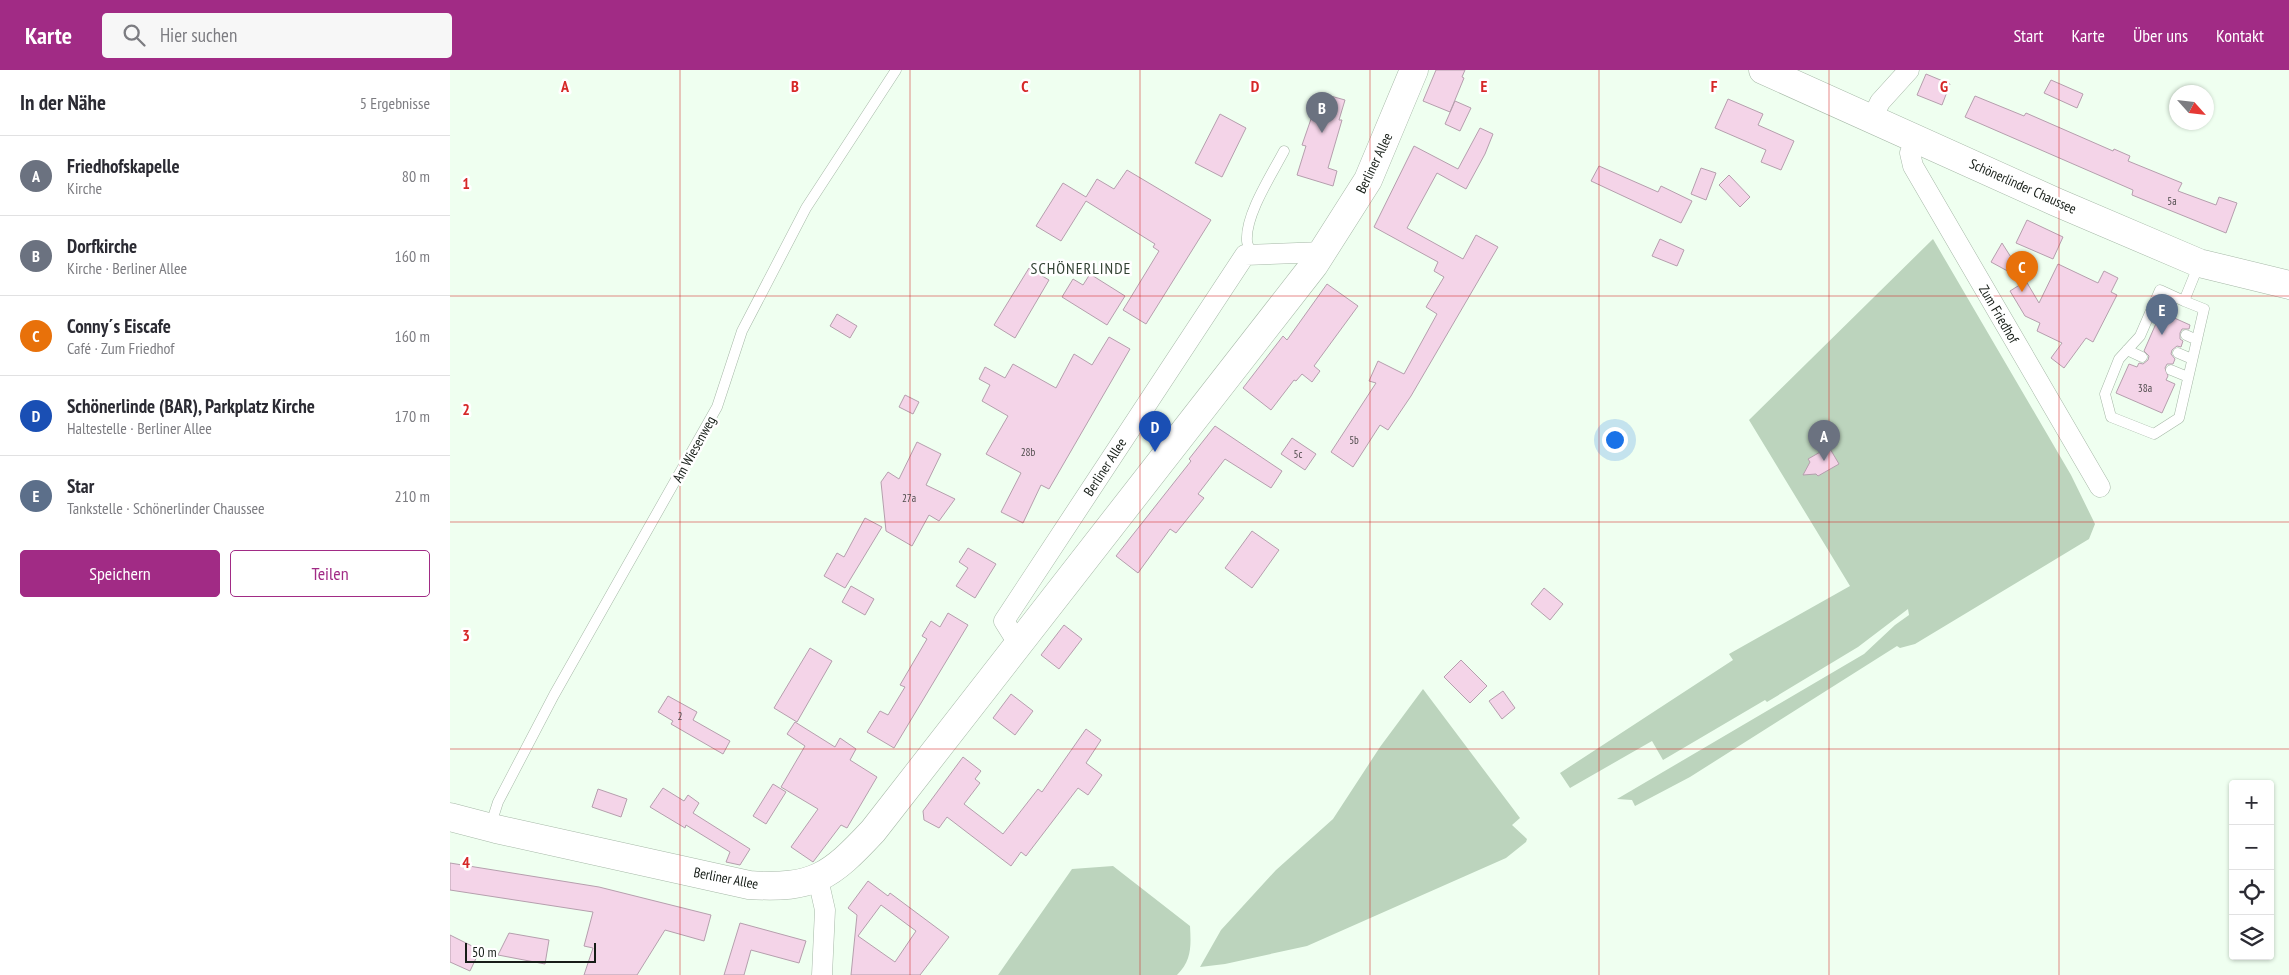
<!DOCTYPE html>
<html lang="de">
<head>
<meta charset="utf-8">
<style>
  body { margin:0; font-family:"PT Sans Narrow",sans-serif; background:#f7f7f7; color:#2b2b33 }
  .controls { position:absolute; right:15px; bottom:15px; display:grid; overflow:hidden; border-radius:5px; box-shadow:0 1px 4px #0004 }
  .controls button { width:45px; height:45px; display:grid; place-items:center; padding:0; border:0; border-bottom:1px solid #e1e1e2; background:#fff; color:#2b2b33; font:25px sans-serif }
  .compass { position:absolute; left:1719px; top:15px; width:45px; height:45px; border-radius:50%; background:#fff; box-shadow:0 1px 4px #0004; rotate:117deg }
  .scale { position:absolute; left:15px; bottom:12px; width:131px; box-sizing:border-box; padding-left:5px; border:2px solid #161d17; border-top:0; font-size:14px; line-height:18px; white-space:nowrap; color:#161d17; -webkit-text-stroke:4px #fff; paint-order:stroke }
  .you { position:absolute; left:1164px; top:369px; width:18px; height:18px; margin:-12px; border:4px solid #fff; border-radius:50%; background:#1a73e8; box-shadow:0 0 0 8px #1a73e833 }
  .badge { display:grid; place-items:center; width:32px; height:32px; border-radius:50%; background:#a12b85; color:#fff; font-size:16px; font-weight:700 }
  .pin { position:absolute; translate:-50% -41px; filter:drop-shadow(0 1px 2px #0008) }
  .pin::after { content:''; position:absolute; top:26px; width:18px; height:15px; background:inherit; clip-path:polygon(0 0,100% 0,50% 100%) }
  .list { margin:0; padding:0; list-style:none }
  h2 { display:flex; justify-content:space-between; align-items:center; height:65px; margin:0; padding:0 20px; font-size:21px }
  h2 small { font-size:16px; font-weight:400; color:#7c7c81 }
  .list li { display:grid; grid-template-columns:32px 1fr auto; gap:15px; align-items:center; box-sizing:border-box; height:80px; padding:0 20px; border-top:1px solid #e1e1e2 }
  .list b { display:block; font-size:19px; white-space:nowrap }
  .list p { margin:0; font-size:16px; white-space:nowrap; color:#7c7c81 }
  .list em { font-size:16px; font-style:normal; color:#7c7c81 }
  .actions { display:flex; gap:10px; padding:15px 20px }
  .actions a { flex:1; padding:11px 0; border:1px solid #a12b85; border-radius:5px; text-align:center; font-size:18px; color:#a12b85 }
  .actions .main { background:#a12b85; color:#fff }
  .icon { flex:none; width:28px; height:28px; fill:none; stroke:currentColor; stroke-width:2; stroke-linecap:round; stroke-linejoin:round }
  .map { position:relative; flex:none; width:1839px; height:905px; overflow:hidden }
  header { display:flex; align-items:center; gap:30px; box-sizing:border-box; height:70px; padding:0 25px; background:#a12b85; color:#fff }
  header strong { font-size:24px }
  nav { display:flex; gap:28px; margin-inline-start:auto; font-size:18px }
  .search { width:350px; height:45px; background:#f7f7f7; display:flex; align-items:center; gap:12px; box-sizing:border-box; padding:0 18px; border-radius:5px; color:#7c7c81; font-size:19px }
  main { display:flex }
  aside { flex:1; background:#fff }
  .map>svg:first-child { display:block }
  .green { fill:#bcd4bd }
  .building { fill:#f4d4e8; stroke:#b59fad; fill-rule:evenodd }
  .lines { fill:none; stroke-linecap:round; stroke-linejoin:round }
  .service-casing { stroke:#a6b8a7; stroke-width:11 }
  .minor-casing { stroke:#a6b8a7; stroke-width:21 }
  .secondary-casing { stroke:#a6b8a7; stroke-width:29 }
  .service { stroke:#fff; stroke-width:10 }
  .minor { stroke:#fff; stroke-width:20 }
  .secondary { stroke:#fff; stroke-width:28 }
  .grid { fill:none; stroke:#d62828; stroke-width:1; stroke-opacity:0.55 }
  .labels { text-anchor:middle; stroke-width:5; stroke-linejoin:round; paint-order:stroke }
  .number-label { font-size:11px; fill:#4e4b4b }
  .street-label { font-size:14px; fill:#161d17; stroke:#fff }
  .quarter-label { font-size:16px; letter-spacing:1px; fill:#314132; stroke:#fff }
  .grid-label { font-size:16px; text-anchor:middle; font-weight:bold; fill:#d62828; stroke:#fff; stroke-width:5; stroke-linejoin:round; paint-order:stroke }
</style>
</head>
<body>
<header>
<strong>Karte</strong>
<div class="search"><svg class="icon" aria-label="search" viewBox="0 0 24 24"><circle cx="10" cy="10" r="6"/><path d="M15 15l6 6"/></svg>Hier suchen</div>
<nav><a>Start</a><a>Karte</a><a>Über uns</a><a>Kontakt</a></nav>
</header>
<main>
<aside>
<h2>In der Nähe<small>5 Ergebnisse</small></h2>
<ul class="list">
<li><span class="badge" style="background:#6b7280">A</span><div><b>Friedhofskapelle</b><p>Kirche</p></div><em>80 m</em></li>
<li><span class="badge" style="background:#6b7280">B</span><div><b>Dorfkirche</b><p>Kirche · Berliner Allee</p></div><em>160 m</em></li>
<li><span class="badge" style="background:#e8710a">C</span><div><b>Conny´s Eiscafe</b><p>Café · Zum Friedhof</p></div><em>160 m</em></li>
<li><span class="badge" style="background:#1a4fb4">D</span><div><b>Schönerlinde (BAR), Parkplatz Kirche</b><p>Haltestelle · Berliner Allee</p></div><em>170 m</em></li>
<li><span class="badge" style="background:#5c6f8a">E</span><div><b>Star</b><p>Tankstelle · Schönerlinder Chaussee</p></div><em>210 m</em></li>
</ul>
<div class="actions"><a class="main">Speichern</a><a>Teilen</a></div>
</aside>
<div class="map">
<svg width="1839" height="905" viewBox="0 0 1839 905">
  <rect width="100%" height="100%" fill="#effff0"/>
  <!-- green -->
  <path class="green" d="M1483,169L1621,405L1645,454L1639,469L1465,574L1450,578L1447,576L1240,707L1185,736L1182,730L1167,729L1414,584L1445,555L1459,545L1458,539L1408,577L1317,632L1315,630L1213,690L1202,671L1120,718L1110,703L1283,590L1279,584L1400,516L1299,350Z
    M973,619L1070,748L1062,755L1077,769L1076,772L1056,788L857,876L775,894L750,897L771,860L826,800L883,749L930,677Z
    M663,796L740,856C741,876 742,890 727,905H548L622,799Z"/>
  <!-- building -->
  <path class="building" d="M986,0H1015L1012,7L1014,8L1000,42L973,31Z
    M1476,4L1500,14L1492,35L1467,25Z
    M1601,10L1633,24L1627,38L1594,23Z
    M870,23L895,30L889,50H892L878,98L887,101L883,116L847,105L856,76L852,75Z
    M1525,26L1574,46L1576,43L1663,81L1664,79L1680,86L1678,91L1732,113L1728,121L1766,135L1769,127L1787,133L1776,163L1682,125L1683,120L1515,47Z
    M1278,29L1313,44L1308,55L1344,71L1331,100L1311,92L1316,80L1265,58Z
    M1005,31L1021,38L1010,61L995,54Z
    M770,44L796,58L772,107L745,93Z
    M1030,58L1043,64L1035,84L1016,119L987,103L957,158L1013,189L1026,165L1048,177L961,326L938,360L930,355L903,397L881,382L926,313L919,311L928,291L954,304L987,244L976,237L994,207L984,201L988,192L924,157L964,76L1008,99Z
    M1149,96L1208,122L1211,116L1242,131L1231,153L1141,111Z
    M1251,98L1266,103L1256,130L1241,124Z
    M677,100L761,150L696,254L673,240L709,181L703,177L705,174L636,131L611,171L586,156L613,113L636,127L647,109L664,119Z
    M1279,105L1300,127L1290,137L1269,115Z
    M1577,150L1613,167L1603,189L1566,173Z
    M1210,169L1234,180L1227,196L1202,186Z
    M1552,173L1576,211L1541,192Z
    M1608,194L1648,213L1654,201L1668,208L1661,222L1667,225L1643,272L1636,268L1614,298L1601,288L1612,273L1587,261L1590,253L1575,246L1560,221L1576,211L1589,233Z
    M579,198L599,210L565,268L544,255Z
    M640,204L675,226L657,255L612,227L623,209L633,215Z
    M877,214L908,236L864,296L870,301L862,312L852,304L846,311L844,310L821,340L793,318L833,266L837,270Z
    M1711,242L1740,255L1739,259H1732L1730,263V269L1733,271L1731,277L1727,276L1722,280L1721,284L1725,289L1723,294H1717L1715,298L1718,306L1716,310L1725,314L1712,343L1666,323L1679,294L1687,297L1689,293L1693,294L1698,290L1699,286L1694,281Z
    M387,244L407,256L400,268L380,256Z
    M659,267L680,279L599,419L591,415L573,453L551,442L571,403L536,384L558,346L532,331L540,315L529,309L535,297L555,308L563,294L606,318L624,284L642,295Z
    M455,325L469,332L463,344L449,337Z
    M765,356L832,401L821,418L775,389L748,424L754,428L726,463L720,459L688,503L666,486L741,391L739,389Z
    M842,368L866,384L855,400L831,384Z
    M467,372L491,384L476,415L505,429L489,451L479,445L462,476L436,461L431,412L438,402L449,409Z
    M1379,377L1389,394L1368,406L1366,404L1353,405L1360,392L1358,389Z
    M415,448L432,457L395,518L374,506L387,483L394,487Z
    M802,461L829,480L802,518L775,498Z
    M518,478L546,494L525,528L506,516L518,498L509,492Z
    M401,516L424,529L415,545L392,532Z
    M1094,518L1113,534L1100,550L1081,534Z
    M498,543L518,555L444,678L417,662L430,641L438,645L455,617L450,615L477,569L472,566L481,551L490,557Z
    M614,555L632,569L609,599L591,585Z
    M360,578L382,591L347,652L324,638Z
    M1011,590L1037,616L1020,633L994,607Z
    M1053,621L1065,638L1052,649L1039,631Z
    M561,624L583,641L565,665L543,648Z
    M218,626L247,642L243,650L280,671L273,684L221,654L223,651L208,642Z
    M345,652L385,677L390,668L406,679L400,690L427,707L397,758L391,755L363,792L341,777L368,739L331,717L355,676L337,664Z
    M636,659L651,670L636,693L652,705L638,725L628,718L576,786L571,782L561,796L497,747L489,758L474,750L473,741L513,687L531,701L525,709L530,713L514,734L553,764L588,719L592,722Z
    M323,714L336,722L316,754L303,746Z
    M213,718L234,731L238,725L249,733L243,743L300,779L290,795L276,792L280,782L236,755L235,758L200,737Z
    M148,719L177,729L171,747L142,737Z
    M0,793L149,817L261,845L254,871L215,860L187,905H134L143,878L134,876L143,842L0,820Z
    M418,811L438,826L440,823L499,867L470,905H401L407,845L398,838ZM431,835L466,861L445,892L408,866Z
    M290,853L356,871L349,893L301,880L294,905H274Z
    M59,863L99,870L95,894L48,885Z
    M0,865L30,880L20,901L0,892Z"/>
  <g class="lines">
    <!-- service casing -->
    <g class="service-casing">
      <path id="service" d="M803,185C801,181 797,175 797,171C795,145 822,104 834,81
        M1734,231L1754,239L1751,252L1729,348L1704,364L1661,347L1655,324L1669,289L1690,266L1710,220L1734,231L1749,194
        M1736,265L1747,270
        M1677,280L1692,287
        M1728,283L1742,289
        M1721,300L1738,307
        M40,757L48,732L104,625L267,337L292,261L356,138L446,0"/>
    </g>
    <!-- minor casing -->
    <g class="minor-casing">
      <path id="minor" d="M1422,49L1430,32L1459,0
        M1466,69L1460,83L1463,96L1650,417
        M569,575L554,551L795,185L874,182
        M368,809L375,840L372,905"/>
    </g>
    <!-- secondary casing -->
    <g class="secondary-casing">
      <path id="secondary" d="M1313,0L1606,132L1749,193L1839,215
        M0,747L46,759L299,815C364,819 380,807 423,761L864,195L918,110L964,0"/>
    </g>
    <!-- service -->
    <use href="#service" class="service"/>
    <!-- minor -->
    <use href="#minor" class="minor"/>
    <!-- secondary -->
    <use href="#secondary" class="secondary"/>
  </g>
  <!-- grid -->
  <path class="grid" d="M230,0V905M460,0V905M690,0V905M920,0V905M1149,0V905M1379,0V905M1609,0V905M0,226H1839M0,452H1839M0,679H1839"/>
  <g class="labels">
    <!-- number labels -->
    <g class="number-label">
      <text x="1722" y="135">5a</text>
      <text x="1695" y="322">38a</text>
      <text x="904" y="374">5b</text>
      <text x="578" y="386">28b</text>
      <text x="848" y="388">5c</text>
      <text x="459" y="432">27a</text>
      <text x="230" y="650">2</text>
    </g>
    <!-- street labels -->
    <g class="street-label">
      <text transform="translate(924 93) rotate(-64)" y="5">Berliner Allee</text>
      <text transform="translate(1573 116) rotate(24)" y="5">Schönerlinder Chaussee</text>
      <text transform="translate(1549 244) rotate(60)" y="5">Zum Friedhof</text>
      <text transform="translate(244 379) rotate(-61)" y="5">Am Wiesenweg</text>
      <text transform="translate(655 397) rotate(-57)" y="5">Berliner Allee</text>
      <text transform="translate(276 808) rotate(11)" y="5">Berliner Allee</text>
    </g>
    <!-- quarter labels -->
    <g class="quarter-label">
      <text x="631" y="204">SCHÖNERLINDE</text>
    </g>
  </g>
  <g class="grid-label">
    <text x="115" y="22">A</text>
    <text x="345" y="22">B</text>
    <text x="575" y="22">C</text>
    <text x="805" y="22">D</text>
    <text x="1034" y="22">E</text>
    <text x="1264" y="22">F</text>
    <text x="1494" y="22">G</text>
    <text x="16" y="119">1</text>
    <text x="16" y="345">2</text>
    <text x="16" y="571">3</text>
    <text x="16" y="798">4</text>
  </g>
</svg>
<div class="controls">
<button>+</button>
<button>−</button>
<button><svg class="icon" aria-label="locate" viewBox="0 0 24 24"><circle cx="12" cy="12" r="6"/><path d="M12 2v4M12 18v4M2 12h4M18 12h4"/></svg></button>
<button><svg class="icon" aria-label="layers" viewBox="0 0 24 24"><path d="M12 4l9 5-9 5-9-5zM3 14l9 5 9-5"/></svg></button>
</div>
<svg class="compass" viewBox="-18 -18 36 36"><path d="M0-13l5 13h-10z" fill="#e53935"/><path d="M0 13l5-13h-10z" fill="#7c7c81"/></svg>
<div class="scale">50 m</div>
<div class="you"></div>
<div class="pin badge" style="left:1374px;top:391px;background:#6b7280">A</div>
<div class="pin badge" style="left:872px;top:63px;background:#6b7280">B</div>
<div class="pin badge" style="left:1572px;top:222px;background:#e8710a">C</div>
<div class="pin badge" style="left:705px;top:382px;background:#1a4fb4">D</div>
<div class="pin badge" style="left:1712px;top:265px;background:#5c6f8a">E</div>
</div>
</main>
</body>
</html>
